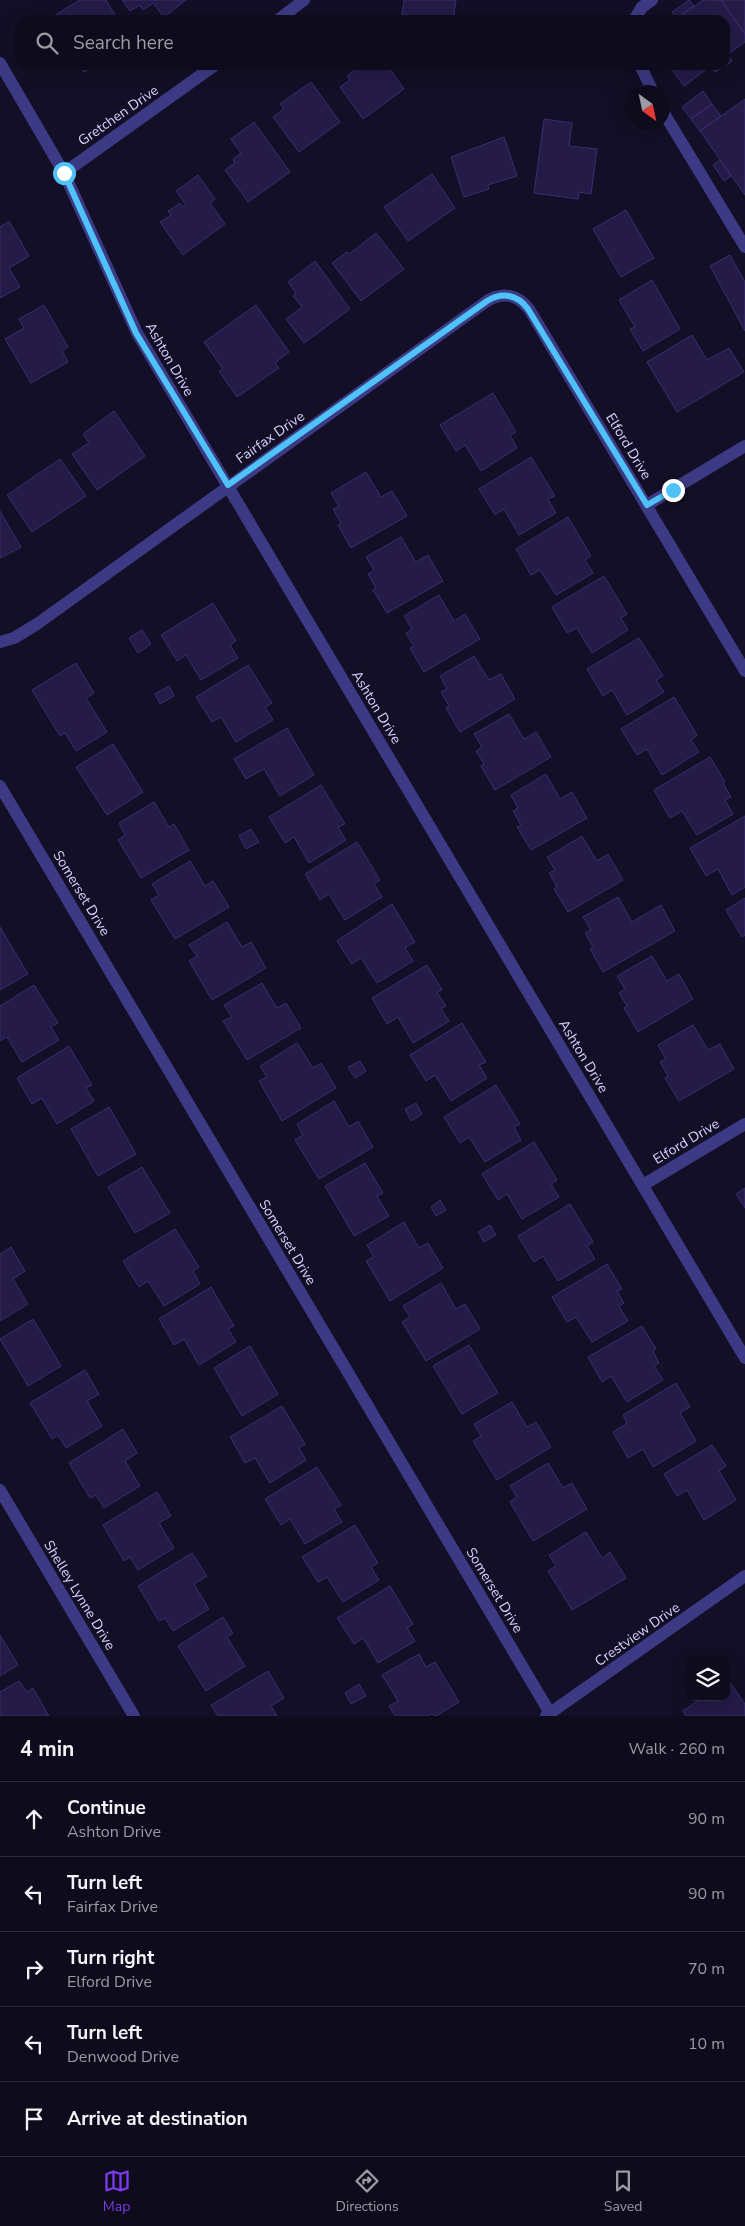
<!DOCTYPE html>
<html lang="en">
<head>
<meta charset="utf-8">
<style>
  body { margin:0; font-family:"Nunito Sans",sans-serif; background:#1c1929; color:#f1f3f6 }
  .controls { position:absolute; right:15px; bottom:15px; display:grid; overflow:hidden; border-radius:10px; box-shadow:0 5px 20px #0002 }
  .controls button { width:45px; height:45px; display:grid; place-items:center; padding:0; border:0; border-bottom:1px solid #2e2b3b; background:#0e0b1c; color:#f1f3f6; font:25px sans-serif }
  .compass { position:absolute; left:625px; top:85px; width:45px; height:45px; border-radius:50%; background:#0e0b1c; box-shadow:0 5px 20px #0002; rotate:147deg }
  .stop { position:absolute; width:15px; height:15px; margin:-11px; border:4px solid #4fc3f7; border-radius:50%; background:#fff }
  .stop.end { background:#4fc3f7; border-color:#fff; box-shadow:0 1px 5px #0008 }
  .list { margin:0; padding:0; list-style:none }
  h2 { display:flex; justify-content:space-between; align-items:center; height:65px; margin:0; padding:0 20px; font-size:21px }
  h2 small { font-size:16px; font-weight:400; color:#9b9ba3 }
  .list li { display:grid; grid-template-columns:32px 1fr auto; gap:15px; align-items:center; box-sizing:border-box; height:75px; padding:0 20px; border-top:1px solid #2e2b3b }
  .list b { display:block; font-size:19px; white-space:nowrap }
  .list p { margin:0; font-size:16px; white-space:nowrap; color:#9b9ba3 }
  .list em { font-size:16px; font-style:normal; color:#9b9ba3 }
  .icon { flex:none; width:28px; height:28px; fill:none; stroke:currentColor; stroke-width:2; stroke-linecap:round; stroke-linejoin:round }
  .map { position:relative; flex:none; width:745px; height:1716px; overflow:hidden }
  .search { position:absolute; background:#0e0b1c; box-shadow:0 5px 20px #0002; left:15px; right:15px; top:15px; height:55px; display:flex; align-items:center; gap:12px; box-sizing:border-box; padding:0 18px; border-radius:15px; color:#9b9ba3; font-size:19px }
  .sheet { height:440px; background:#0e0b1c }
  nav { display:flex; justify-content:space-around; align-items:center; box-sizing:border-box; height:70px; border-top:1px solid #2e2b3b; background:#0e0b1c; font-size:14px; color:#9b9ba3 }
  nav a { display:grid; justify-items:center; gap:2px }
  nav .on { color:#7c3aed }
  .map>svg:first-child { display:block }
  .building { fill:#241b47; stroke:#3b2d73 }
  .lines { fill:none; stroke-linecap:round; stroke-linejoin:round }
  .minor { stroke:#3d3a85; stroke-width:12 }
  .route { stroke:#4fc3f7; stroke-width:6 }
  .labels { text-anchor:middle; stroke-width:4; stroke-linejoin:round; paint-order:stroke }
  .street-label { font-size:14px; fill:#d9d4ff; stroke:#130f26 }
</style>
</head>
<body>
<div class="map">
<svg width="745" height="1716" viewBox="0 0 745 1716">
  <rect width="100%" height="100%" fill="#130f26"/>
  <!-- building -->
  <path class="building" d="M80,0H106L118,20H54L52,17Z
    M122,0H186L164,17L153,3L143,10L140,5L130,11Z
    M404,0H456L453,20H407L408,15H402Z
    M689,0L694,6L677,18L672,12Z
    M703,0H721L745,34V42L725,56V20H675Z
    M721,0H745V34Z
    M727,54L732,61L715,72L711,66L725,65V56Z
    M80,65H96L84,72Z
    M353,65H387L404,89L363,119L340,87L350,80L347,76L356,69Z
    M669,65H712L684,86Z
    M311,82L340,122L299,152L273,117L284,109L280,104Z
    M703,91L712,104L691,119L682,107Z
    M745,99V195L700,131Z
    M712,104L721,116L700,131L691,119Z
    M544,119L572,123L569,146L597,149L591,194L579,192L578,199L534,193Z
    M254,122L290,172L248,202L225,170L235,163L233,159L241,153L231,139Z
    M504,137L517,176L488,185L489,189L464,197L451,157Z
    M720,160L731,176L724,181L713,165Z
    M432,174L455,208L408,241L384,207Z
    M198,175L215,199L210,203L225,224L183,255L160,222L171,215L168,211L180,203L183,207L186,205L176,191Z
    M626,210L654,258L621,277L593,229Z
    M9,221L29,256L9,268L20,287L0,298V227Z
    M376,233L404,269L361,301L332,263L347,252L349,254Z
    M730,255L745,282V331L710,266Z
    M315,261L350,309L304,343L286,319L302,307L293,296L296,293L288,282Z
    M652,280L680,329L643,351L630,329L635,327L619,300Z
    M44,305L68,347L62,351L68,362L31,383L5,339L24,328L19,319Z
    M256,305L289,352L275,363L279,368L237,397L219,371L223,369L204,342Z
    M692,335L707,360L729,348L744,372L677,412L647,362Z
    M493,393L516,432L510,435L517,448L481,471L465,445L456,451L440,425Z
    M114,411L145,456L97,490L72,454L89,443L83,434Z
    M531,457L555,496L548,499L556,513L519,535L504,509L495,515L479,489Z
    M60,459L86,496L32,532L7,495Z
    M366,472L381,497L392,491L407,516L351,548L338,525L341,523L333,509L339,506L331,493Z
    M0,511L21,547L1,558L0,555Z
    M568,517L591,556L585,560L593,573L556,595L540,570L531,575L516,549Z
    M401,537L416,562L428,555L443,581L387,613L373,590L376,588L368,574L374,570L366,557Z
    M604,576L627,614L621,618L628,630L592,653L577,628L567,633L552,607Z
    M439,595L454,621L465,614L480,639L424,672L410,648L414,646L406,633L412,629L404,616Z
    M213,603L236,641L230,645L238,658L201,680L186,655L177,661L161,635Z
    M142,630L151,644L138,653L129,638Z
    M639,638L663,676L656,680L664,692L627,715L612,690L603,696L587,669Z
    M474,656L489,680L501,674L515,699L460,732L446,708L449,706L441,692L447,689L440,676Z
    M76,663L94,693L86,698L107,732L76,751L65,733L60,736L32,690Z
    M248,665L272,703L265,707L273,720L236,742L221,717L212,722L196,697Z
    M169,686L174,696L160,704L155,694Z
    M674,697L697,735L691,740L699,752L662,775L647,749L637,755L621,729Z
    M509,714L524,739L536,732L551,757L495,790L481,766L484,764L476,751L482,747L474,734Z
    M287,728L314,775L280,796L264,769L246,779L234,759Z
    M113,744L143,792L107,815L76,767Z
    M710,757L725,782L723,783L731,797L725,800L733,814L697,835L682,811L670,818L654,790Z
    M546,774L560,799L572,792L587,818L531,850L517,827L521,825L513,811L518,808L511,795Z
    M321,785L345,824L338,827L346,840L309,863L294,837L285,843L269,817Z
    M154,802L169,827L174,824L189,850L141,878L118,840L125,835L119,823Z
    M745,816V887L732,895L718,869L706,876L690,848Z
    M251,829L259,842L246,849L239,836Z
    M582,836L597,861L608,854L623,880L568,912L554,889L557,887L549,873L555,870L547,857Z
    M357,842L380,880L374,884L382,897L345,920L329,894L320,900L305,874Z
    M190,861L205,886L213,881L229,907L175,939L151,900L159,895L152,884Z
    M618,897L632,922L661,905L675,931L603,972L590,949L593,947L585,933L591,930L583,917Z
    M745,898V935L742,937L726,910Z
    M392,904L415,942L405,948L413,961L377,983L361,958L352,964L337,941Z
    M227,922L242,947L251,942L266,968L212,1000L189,961L197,956L189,945Z
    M0,927L28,974L0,990Z
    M652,956L667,981L679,974L693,999L638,1032L624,1008L627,1006L619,993L625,989L617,976Z
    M427,965L442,990L437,992L446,1006L441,1009L449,1021L413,1043L398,1017L387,1024L372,998Z
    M262,983L277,1008L286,1003L301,1028L247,1060L223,1021L232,1017L224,1005Z
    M34,985L58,1023L51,1027L59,1040L22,1062L7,1037L0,1041V1006Z
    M462,1023L486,1062L479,1065L487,1078L451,1101L435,1075L426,1081L410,1055Z
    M693,1025L708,1050L720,1044L734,1069L679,1101L665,1078L668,1076L660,1062L666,1059L658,1045Z
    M297,1043L313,1068L321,1063L336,1088L282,1121L259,1081L267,1077L260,1066Z
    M69,1046L92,1085L86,1088L94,1101L57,1124L42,1098L32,1104L17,1078Z
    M360,1061L366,1071L355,1078L348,1067Z
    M496,1085L520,1124L514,1127L521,1140L485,1162L469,1137L460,1143L444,1117Z
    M334,1101L349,1127L358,1121L373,1147L319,1179L295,1140L303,1135L297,1124Z
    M416,1103L422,1114L411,1121L405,1109Z
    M109,1107L136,1154L98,1176L71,1129Z
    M534,1142L557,1180L551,1184L559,1197L522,1219L507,1194L498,1200L482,1174Z
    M365,1163L383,1193L377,1196L389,1216L354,1236L325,1186Z
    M142,1167L170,1213L135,1233L108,1187Z
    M745,1188V1208L736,1194Z
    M440,1200L446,1210L436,1216L431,1207Z
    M570,1204L593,1242L587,1246L595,1259L558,1281L543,1256L534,1262L518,1236Z
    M404,1222L419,1248L428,1243L443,1268L390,1301L366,1261L374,1257L367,1245Z
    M490,1225L496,1235L484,1242L478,1232Z
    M175,1229L199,1267L193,1271L200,1284L164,1306L148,1281L139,1287L123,1261Z
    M11,1247L25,1271L13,1279L28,1304L0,1321V1254Z
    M607,1264L622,1289L617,1291L624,1303L619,1306L628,1321L592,1342L576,1317L567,1322L552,1297Z
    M441,1283L456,1309L465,1304L480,1329L426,1361L402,1322L410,1317L403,1306Z
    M211,1287L234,1326L228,1329L236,1342L199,1365L184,1339L174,1345L159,1319Z
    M33,1319L61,1366L28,1386L0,1339Z
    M642,1326L656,1349L653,1351L659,1363L654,1366L663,1380L627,1402L611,1376L602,1382L588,1357Z
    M469,1345L498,1393L462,1414L433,1366Z
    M250,1346L278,1394L242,1416L214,1368Z
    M85,1370L99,1394L87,1401L102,1426L66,1448L58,1435L52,1439L30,1403Z
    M676,1383L690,1407L680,1413L696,1441L653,1467L643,1449L628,1458L613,1432L627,1423L623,1415Z
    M512,1402L527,1427L536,1422L551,1447L497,1480L473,1441L481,1436L474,1424Z
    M282,1406L305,1444L299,1448L306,1460L270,1483L255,1458L245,1463L230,1437Z
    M123,1429L137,1453L125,1461L140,1486L104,1508L96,1495L90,1498L69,1463Z
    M712,1445L726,1466L719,1471L736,1500L704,1520L687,1490L677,1496L664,1474Z
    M548,1463L563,1488L572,1483L587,1509L533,1541L510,1502L517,1497L510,1486Z
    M317,1467L341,1505L334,1509L342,1522L305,1544L290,1519L281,1525L265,1499Z
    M157,1492L171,1516L159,1523L174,1548L138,1570L130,1557L124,1561L103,1525Z
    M355,1525L378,1563L371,1567L379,1580L343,1602L327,1577L318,1582L302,1557Z
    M586,1532L602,1558L610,1552L626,1578L572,1610L548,1571L556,1566L549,1555Z
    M192,1553L207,1576L194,1584L209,1609L173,1631L165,1618L159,1621L138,1586Z
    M390,1586L413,1624L407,1628L415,1641L378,1663L363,1638L354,1644L337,1618Z
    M223,1617L233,1633L227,1637L245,1666L206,1691L178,1646Z
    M0,1635L18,1665L0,1676Z
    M419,1654L426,1667L435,1662L459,1702L436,1716L431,1714L428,1716H395L389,1706L398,1701L382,1675Z
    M268,1671L284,1698L271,1706L277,1716H218L211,1705Z
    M728,1680L745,1704V1716H686L683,1711L703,1697H726V1681Z
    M19,1681L27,1692L33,1688L49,1716H0V1692Z
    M359,1684L366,1696L351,1704L345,1693Z"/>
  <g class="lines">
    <!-- minor -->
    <path class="minor" d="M278,20L304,0
      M634,20L642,7L652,0
      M0,63L64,173L137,333L745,1358
      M640,65L653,92
      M662,110L745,247
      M64,173L215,65
      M647,505L745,446
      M0,642L14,638L37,624L487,301C502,292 517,294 529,309L745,671
      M0,786L550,1713
      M643,1185L745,1124
      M0,1490L134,1716
      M546,1716L745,1576"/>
  </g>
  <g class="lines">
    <!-- route -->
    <path class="route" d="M64,173L136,333L228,485L487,301C502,292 517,294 528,309L647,505L673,490"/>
  </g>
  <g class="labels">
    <!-- street labels -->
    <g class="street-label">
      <text transform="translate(118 115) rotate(-35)" y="5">Gretchen Drive</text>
      <text transform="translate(170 359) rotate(60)" y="5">Ashton Drive</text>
      <text transform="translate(270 437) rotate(-35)" y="5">Fairfax Drive</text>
      <text transform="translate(629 446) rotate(59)" y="5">Elford Drive</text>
      <text transform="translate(377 707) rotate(59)" y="5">Ashton Drive</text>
      <text transform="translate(82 893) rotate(59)" y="5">Somerset Drive</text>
      <text transform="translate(584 1056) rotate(59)" y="5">Ashton Drive</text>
      <text transform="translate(686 1141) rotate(-31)" y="5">Elford Drive</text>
      <text transform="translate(288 1242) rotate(59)" y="5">Somerset Drive</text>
      <text transform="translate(495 1590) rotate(59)" y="5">Somerset Drive</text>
      <text transform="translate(80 1595) rotate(59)" y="5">Shelley Lynne Drive</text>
      <text transform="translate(637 1634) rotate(-35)" y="5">Crestview Drive</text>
    </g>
  </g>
</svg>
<div class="controls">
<button><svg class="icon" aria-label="layers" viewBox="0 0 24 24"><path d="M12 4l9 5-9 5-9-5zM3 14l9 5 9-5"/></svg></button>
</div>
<svg class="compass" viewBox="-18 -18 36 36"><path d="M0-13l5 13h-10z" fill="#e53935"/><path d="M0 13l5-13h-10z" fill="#9b9ba3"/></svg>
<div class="stop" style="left:64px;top:173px"></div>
<div class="stop end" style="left:673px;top:490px"></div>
<div class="search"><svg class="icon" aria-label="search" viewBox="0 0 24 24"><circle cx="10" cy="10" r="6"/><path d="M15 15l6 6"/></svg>Search here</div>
</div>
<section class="sheet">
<h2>4 min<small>Walk · 260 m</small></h2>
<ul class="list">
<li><svg class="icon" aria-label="ahead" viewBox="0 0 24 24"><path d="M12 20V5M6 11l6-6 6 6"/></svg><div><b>Continue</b><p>Ashton Drive</p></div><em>90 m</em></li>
<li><svg class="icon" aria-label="left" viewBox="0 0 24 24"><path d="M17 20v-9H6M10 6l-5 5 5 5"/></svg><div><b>Turn left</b><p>Fairfax Drive</p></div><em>90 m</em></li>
<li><svg class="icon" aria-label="right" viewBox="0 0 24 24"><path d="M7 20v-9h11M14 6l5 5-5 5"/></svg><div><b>Turn right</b><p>Elford Drive</p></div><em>70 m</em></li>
<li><svg class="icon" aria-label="left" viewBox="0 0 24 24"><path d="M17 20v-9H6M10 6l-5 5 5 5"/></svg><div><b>Turn left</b><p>Denwood Drive</p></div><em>10 m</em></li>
<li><svg class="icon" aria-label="arrive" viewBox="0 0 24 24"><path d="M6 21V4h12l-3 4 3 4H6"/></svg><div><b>Arrive at destination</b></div></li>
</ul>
</section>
<nav>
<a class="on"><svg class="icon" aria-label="map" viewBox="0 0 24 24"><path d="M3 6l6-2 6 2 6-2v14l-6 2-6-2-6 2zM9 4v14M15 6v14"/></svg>Map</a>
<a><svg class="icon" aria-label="directions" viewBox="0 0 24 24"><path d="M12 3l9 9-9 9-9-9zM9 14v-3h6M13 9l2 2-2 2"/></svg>Directions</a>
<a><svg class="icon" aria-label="saved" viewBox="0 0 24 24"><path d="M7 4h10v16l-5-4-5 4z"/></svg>Saved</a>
</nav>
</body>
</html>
